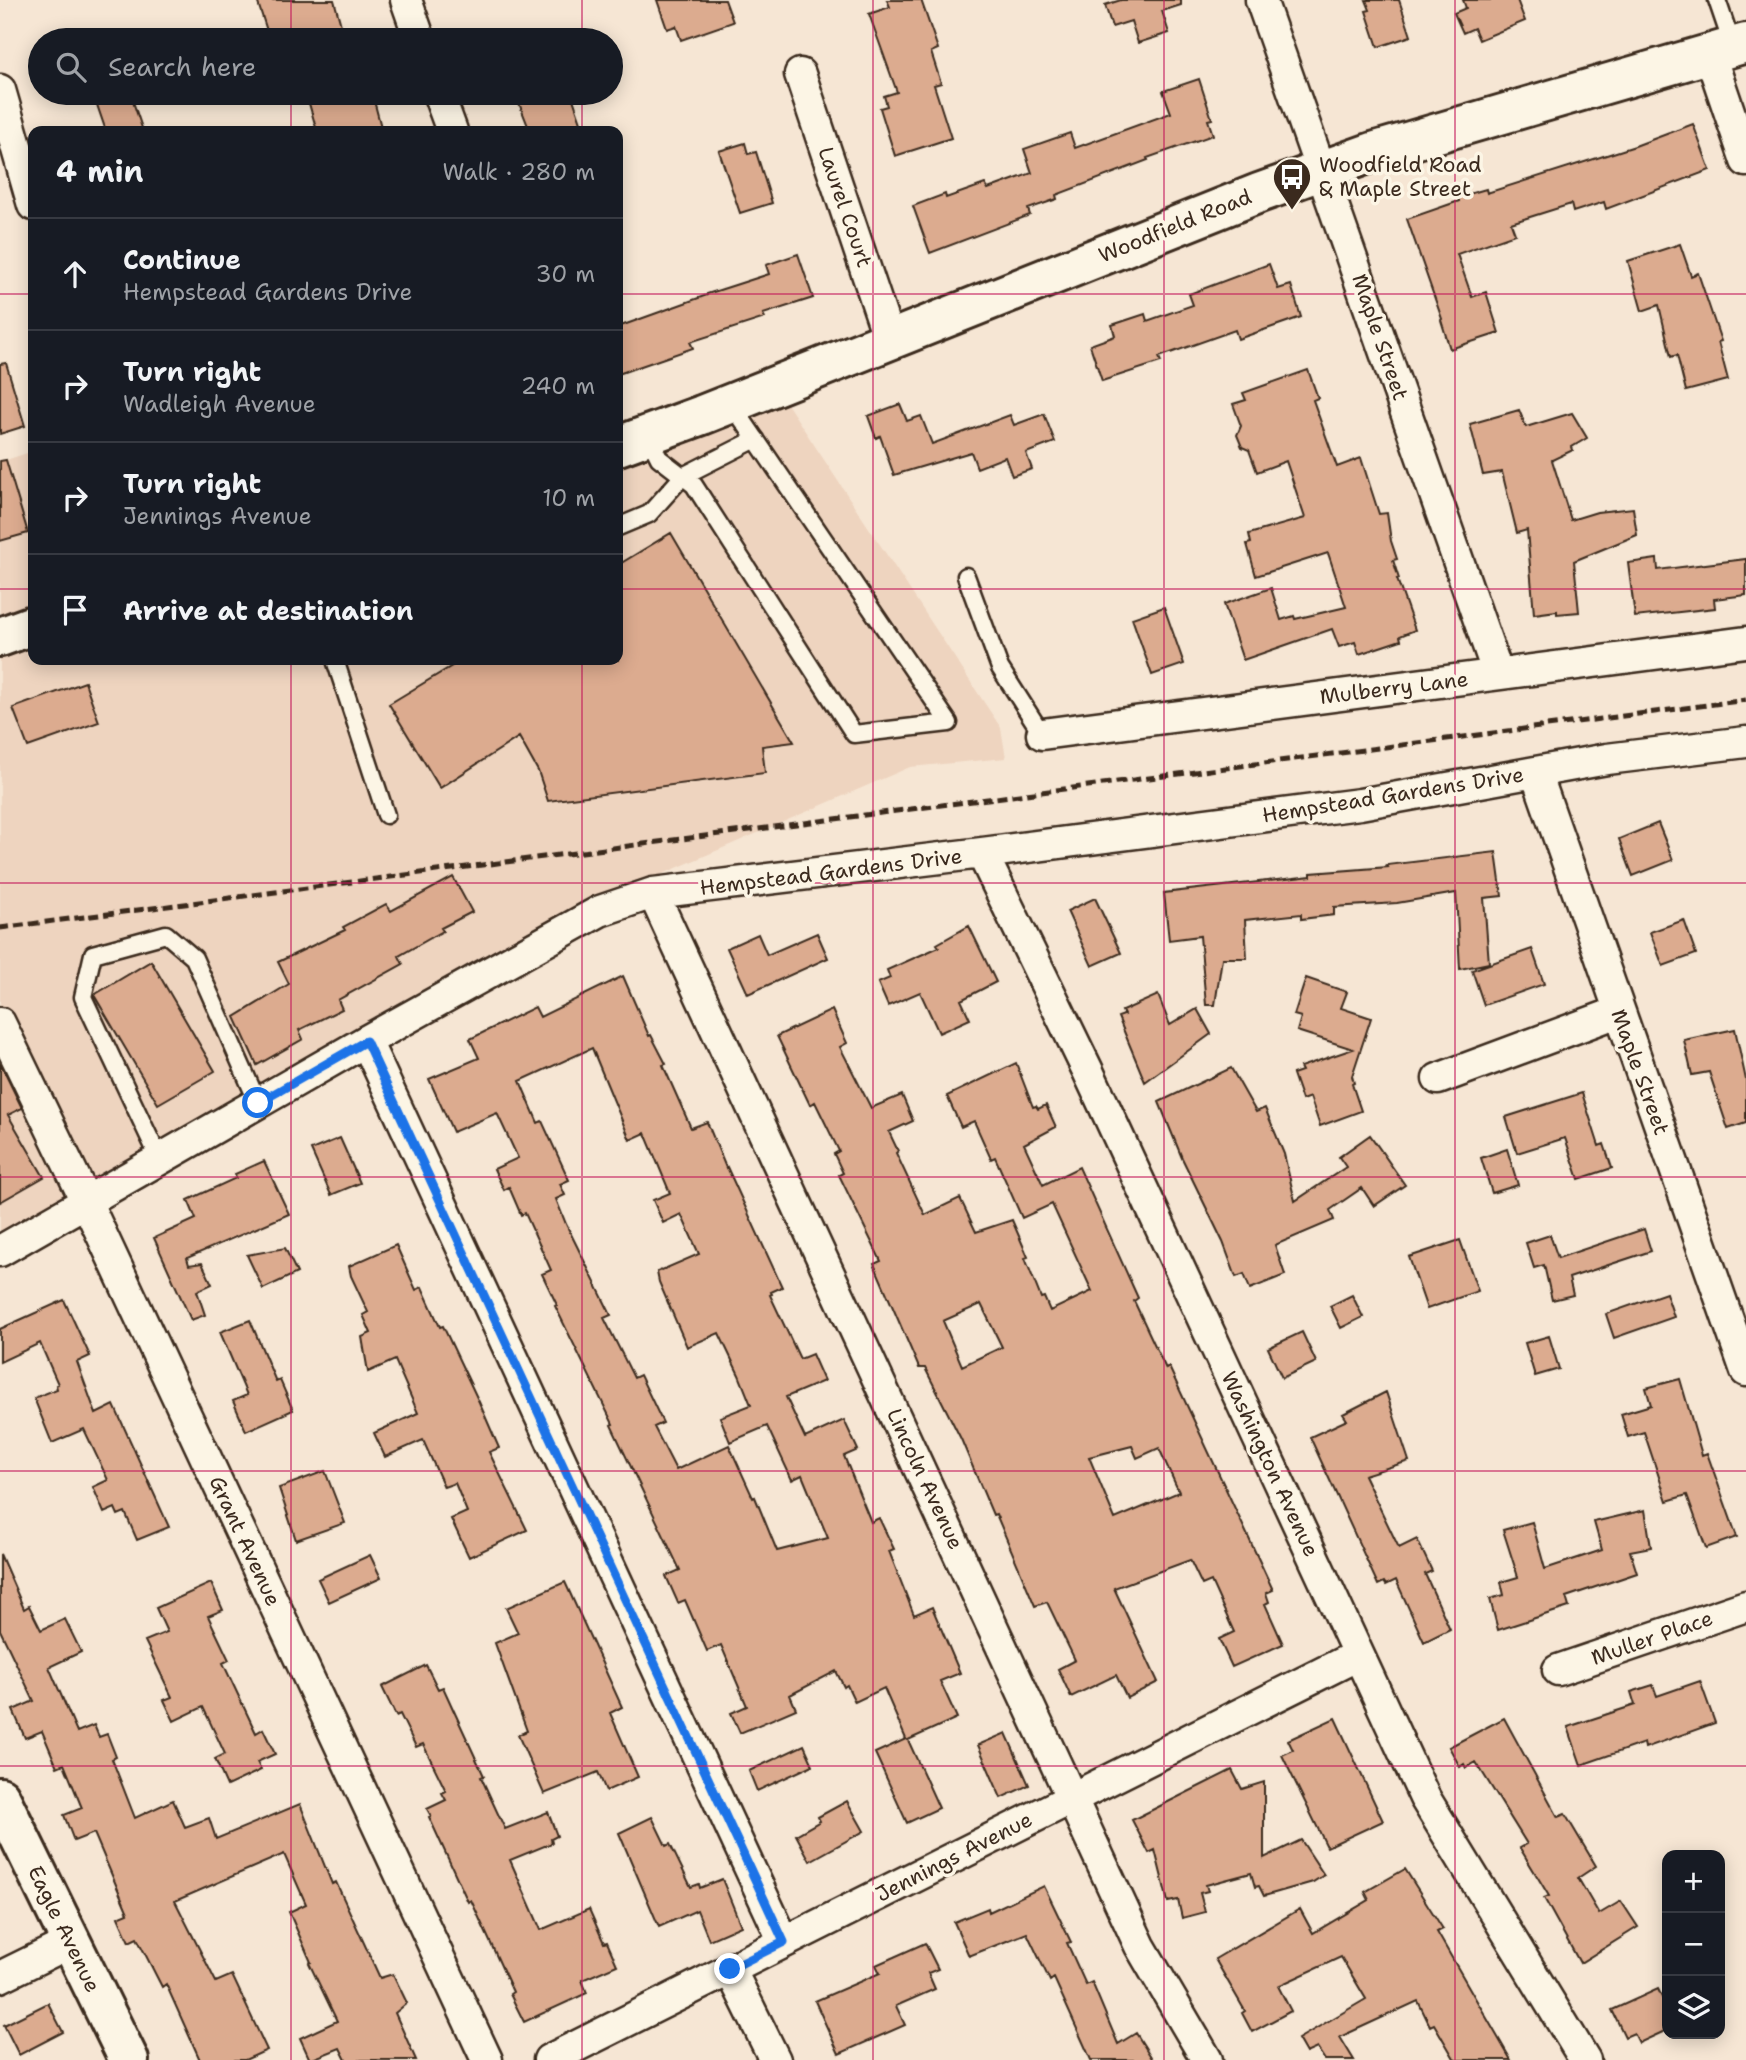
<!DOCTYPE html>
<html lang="en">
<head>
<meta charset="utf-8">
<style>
  body { margin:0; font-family:"Shantell Sans",sans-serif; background:#20242c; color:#f1f3f6 }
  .controls { position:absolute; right:21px; bottom:21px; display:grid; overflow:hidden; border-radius:14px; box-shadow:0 4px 18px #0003 }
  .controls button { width:63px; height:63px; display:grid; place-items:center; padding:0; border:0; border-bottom:2px solid #363941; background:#171b24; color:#f1f3f6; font:35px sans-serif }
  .stop { position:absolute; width:21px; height:21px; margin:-16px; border:5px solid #1a73e8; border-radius:50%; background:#fff }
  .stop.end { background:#1a73e8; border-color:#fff; box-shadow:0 2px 7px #0008 }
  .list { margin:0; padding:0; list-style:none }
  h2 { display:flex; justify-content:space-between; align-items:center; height:91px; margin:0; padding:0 28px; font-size:30px }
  h2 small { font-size:23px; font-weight:400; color:#9ea1a6 }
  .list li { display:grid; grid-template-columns:46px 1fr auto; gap:21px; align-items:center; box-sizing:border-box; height:112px; padding:0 28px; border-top:2px solid #363941 }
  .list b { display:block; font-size:26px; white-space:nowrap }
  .list p { margin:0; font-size:23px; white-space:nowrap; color:#9ea1a6 }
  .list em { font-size:23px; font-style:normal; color:#9ea1a6 }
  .icon { flex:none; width:38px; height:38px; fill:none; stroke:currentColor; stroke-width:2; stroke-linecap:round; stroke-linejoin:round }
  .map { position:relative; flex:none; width:1746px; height:2060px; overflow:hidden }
  .search { position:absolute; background:#171b24; box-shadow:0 4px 18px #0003; left:28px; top:28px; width:595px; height:77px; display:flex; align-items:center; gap:18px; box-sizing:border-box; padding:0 24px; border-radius:38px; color:#9ea1a6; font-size:26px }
  .panel { position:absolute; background:#171b24; box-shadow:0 4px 18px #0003; left:28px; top:126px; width:595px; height:539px; border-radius:14px }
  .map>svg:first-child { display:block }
  .built { fill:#eed4bf }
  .building { fill:#dcab8f; stroke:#3b2a1e; stroke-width:2; fill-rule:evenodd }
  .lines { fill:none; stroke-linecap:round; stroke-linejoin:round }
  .lane-casing { stroke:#3b2a1e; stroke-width:21 }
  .street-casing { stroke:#3b2a1e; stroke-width:35 }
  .secondary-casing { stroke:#3b2a1e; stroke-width:44 }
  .lane { stroke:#fcf5e5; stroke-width:16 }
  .street { stroke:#fcf5e5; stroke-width:30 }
  .secondary { stroke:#fcf5e5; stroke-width:38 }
  .rail { stroke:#3b2a1e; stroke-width:5; stroke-dasharray:10 5; stroke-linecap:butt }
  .route { stroke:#1a73e8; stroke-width:9 }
  .grid { fill:none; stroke:#c2185b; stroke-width:2; stroke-opacity:0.55 }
  .labels { text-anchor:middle; stroke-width:7; stroke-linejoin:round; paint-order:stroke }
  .poi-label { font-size:21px; fill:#3b2a1e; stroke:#fcf5e5; text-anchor:start }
  .street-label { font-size:21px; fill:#3b2a1e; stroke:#fcf5e5 }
</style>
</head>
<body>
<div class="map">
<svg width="1746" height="2060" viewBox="0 0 1746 2060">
  <rect width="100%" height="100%" fill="#f6e6d4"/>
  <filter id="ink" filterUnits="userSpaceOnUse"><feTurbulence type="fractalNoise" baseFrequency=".0143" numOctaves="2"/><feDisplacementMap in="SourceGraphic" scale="14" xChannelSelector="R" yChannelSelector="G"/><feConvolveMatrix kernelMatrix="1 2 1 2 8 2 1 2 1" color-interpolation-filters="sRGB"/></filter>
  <g filter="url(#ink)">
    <!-- built -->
    <path class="built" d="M772,381L1001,728L1006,758L910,767L621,892L0,1239V462L33,451V660H618V441Z"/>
    <!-- building -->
    <path class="building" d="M257,0H334L345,40H270Z
      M657,0H725L733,22L681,40L676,26L667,29Z
      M887,0H921L938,49L931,52L941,83L934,85L951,138L895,156L880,108L887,106L884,96L897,92L869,14L890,7Z
      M1121,0H1181V5L1162,11L1169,33L1138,43L1131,21L1112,27L1105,5Z
      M1366,0H1399L1411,36L1378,47L1366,11L1370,10Z
      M1463,0H1517L1525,21L1479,40L1474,28L1463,33L1454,13L1466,8Z
      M1199,79L1212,119L1208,120L1213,135L1147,158L1148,160L1056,195L1057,199L1028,209L1030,215L930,253L913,206L945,194L946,198L985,184L988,189L1032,173L1024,149L1070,133L1075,148L1171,113L1163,91Z
      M93,93H130L143,131H106Z
      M306,93H372L382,131H317Z
      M515,93H571L584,131H530Z
      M1693,124L1710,170L1606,209L1604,202L1573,212L1571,204L1511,223L1515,234L1457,254L1472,297L1486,292L1499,333L1450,349L1441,320L1442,319L1407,219L1459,201L1458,197L1486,189L1487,193L1635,146Z
      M745,143L748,154L756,152L772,203L740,213L719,151Z
      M1680,244L1691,276L1698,273L1721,341L1718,342L1728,380L1686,391L1677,355L1671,357L1659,305L1642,311L1628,261Z
      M798,254L813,298L763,314L765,318L690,342L693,348L618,374V327L707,295V294L769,274L766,265Z
      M1269,264L1278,289L1291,285L1301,317L1238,339L1235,330L1159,357L1161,362L1102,381L1090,345L1115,336L1112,325L1145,314L1147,321L1193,305L1189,294Z
      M6,363L25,426L0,434V364Z
      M1308,370L1318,398L1313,400L1337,467L1361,458L1379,514L1387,513L1391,541L1397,559L1393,560L1399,579H1397L1415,630L1400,636L1401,640L1359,654L1355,642L1339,647L1332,629L1243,660L1224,604L1271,588L1281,620L1294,616L1295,619L1346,607L1328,553L1256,576L1247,544L1251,543L1249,534L1305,518L1286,461L1257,472L1249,450L1242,447L1237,435L1241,426L1233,404L1246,400L1243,393Z
      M900,404L907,421L921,416L932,444L1010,415L1014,425L1044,414L1055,442L1026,453L1032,469L1012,476L1005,457L977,468L971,452L894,475L880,436L876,438L868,416Z
      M1519,410L1526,427L1572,413L1587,438L1572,447L1573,450L1552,460L1571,520L1597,512L1633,508L1637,535L1574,561L1579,612L1557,614V611L1534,614L1527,530L1517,533L1502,472L1483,475L1470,424Z
      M6,460L28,533L0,541V461Z
      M671,533L794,742L762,746L765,773L548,801L538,771L519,737L440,788L389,704L462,660H618V565Z
      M1657,559L1658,570L1746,559V595L1714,599L1715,608L1635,617L1628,563Z
      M1164,607L1184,664L1152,675L1132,618Z
      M85,682L99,722L28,747L13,708Z
      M1658,823L1673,860L1633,876L1619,839Z
      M1496,852L1502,896L1484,898L1489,963L1460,969L1456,893L1397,903L1334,907V915L1301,919V914L1245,920L1247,958H1222L1215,1005H1206L1200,936L1169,940L1164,893L1311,876V873L1388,867L1387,865Z
      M453,877L472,912L441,928L443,931L399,956L403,964L338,1000L342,1009L299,1030L303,1039L257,1065L235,1017L289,984L278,962L345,930L343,927L386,904L391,911Z
      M1095,898L1121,953L1092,966L1067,911Z
      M1684,920L1696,954L1663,966L1650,932Z
      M969,926L996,982L961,1000L970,1019L939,1033L920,992L888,1006L878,983L890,978L887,970L939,947L937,944Z
      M817,933L828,958L748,994L727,948L758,934L767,955Z
      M1532,949L1544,984L1484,1005L1472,970Z
      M151,961L215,1071L158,1104L94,995Z
      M623,976L649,1036L651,1035L666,1064L663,1065L691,1128L707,1122L726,1168L727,1167L782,1287L771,1292L772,1294L770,1295L800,1359L812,1354L824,1381L786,1397L805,1438L844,1420L858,1450L844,1456L871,1522L879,1518L894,1549L889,1551L914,1615L932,1607L960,1673L940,1681L957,1718L908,1740L939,1808L907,1823L875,1753L906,1739L884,1688L855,1702L847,1685L844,1687L836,1671L790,1695L796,1709L740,1733L731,1713L747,1706L721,1645L707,1651L685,1600L678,1603L666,1576L680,1570L611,1425L613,1424L555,1306L557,1305L542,1274L551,1270L525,1213L521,1215L509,1187L504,1190L494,1169L518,1158L497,1113L453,1132L429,1079L479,1058L470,1039L535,1007L540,1017ZM592,1048L630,1140L645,1133L670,1193L653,1200L663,1223L681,1214L699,1254L657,1272L659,1282L687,1347L719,1333L739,1375L751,1405L720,1417L730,1442L767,1426L792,1480L802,1475L828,1538L777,1551L755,1497L753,1498L729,1445L676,1470L654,1427L663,1423L640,1375L634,1378L604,1318L611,1315L566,1224L556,1199L565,1195L560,1184L569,1180L542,1121L538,1123L520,1081Z
      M1306,978L1347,992L1341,1008L1371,1018L1352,1076L1354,1083L1352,1084L1361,1111L1320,1126L1310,1097L1302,1100L1293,1074L1302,1071L1300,1067L1353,1049L1297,1031L1301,1017L1294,1015Z
      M1158,995L1170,1025L1197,1009L1211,1034L1145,1082L1118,1017L1124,1015L1122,1011Z
      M832,1010L847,1043L840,1047L871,1108L902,1095L913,1121L889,1132L898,1151L896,1153L925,1215L960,1198L976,1232L1012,1220L1028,1257L1025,1258L1041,1298L1044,1297L1050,1311L1092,1291L1052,1204L1022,1218L995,1157L991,1159L974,1121L961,1127L947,1096L1016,1063L1033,1107L1036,1106L1038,1109L1046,1105L1056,1127L1024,1144L1043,1185L1079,1167L1138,1298L1134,1301L1166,1369L1169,1367L1273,1590L1266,1593L1269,1602L1265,1604L1283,1644L1232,1667L1219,1639L1234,1632L1211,1581L1202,1585L1190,1560L1114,1588L1158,1682L1127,1698L1116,1675L1071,1697L1058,1669L1075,1660L1047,1602L1035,1606L996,1514L993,1515L961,1439L925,1368H919L874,1264L881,1261L839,1175L843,1173L834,1154L839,1151L815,1102L810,1105L777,1036ZM981,1304L1002,1347L962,1366L943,1321ZM1132,1446L1137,1458L1159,1448L1179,1492L1115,1519L1089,1457Z
      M1735,1029L1746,1080V1123L1728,1129L1709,1072L1692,1075L1684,1040Z
      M0,1063L22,1108L8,1115L44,1177L0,1202Z
      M1231,1068L1256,1112L1265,1108L1284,1154L1295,1201L1346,1167L1339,1157L1370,1135L1405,1185L1374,1206L1362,1188L1330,1210L1334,1220L1275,1245L1285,1275L1250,1289L1244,1274L1236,1277L1223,1242L1182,1158L1159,1102Z
      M1582,1093L1599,1146L1604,1144L1612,1168L1579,1179L1565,1138L1517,1153L1506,1117Z
      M340,1138L360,1183L331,1195L311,1150Z
      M1507,1149L1518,1185L1492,1193L1481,1158Z
      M264,1161L289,1214L187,1258L189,1265L202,1263L212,1284L197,1291L205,1315L191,1320L154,1238L196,1219L188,1200L236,1178L235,1174Z
      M1644,1229L1651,1251L1569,1278L1573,1295L1552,1300L1544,1265L1534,1268L1526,1243L1550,1235L1558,1258Z
      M1460,1240L1478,1291L1427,1309L1409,1257Z
      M396,1245L416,1290L422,1287L440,1327L443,1326L479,1402L499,1448L489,1452L527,1530L469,1557L451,1519L467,1512L455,1483L444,1487L423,1440L385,1457L374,1433L418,1413L395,1360L368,1372L362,1337L371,1333L363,1315L368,1312L351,1276L349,1266Z
      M285,1248L297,1273L263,1289L247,1255Z
      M1666,1293L1674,1317L1614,1338L1606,1314Z
      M1352,1295L1363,1317L1341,1328L1330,1306Z
      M64,1300L90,1356L77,1362L96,1414L114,1405L169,1527L137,1540L125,1512L118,1515L115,1508L104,1513L93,1487L108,1480L84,1429L52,1443L34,1398L57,1389L56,1385L58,1384L40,1343L0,1362V1329Z
      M250,1320L276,1382L280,1380L293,1410L246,1431L233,1401L247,1395L220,1332Z
      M1302,1332L1316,1362L1282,1378L1268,1348Z
      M1549,1336L1559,1369L1535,1376L1525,1343Z
      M1680,1379L1702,1455L1707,1453L1737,1537L1706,1548L1687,1495L1667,1501L1644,1432L1628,1437L1621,1414L1651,1405L1646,1388Z
      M1386,1392L1409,1461L1364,1475L1399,1548L1417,1539L1432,1571L1425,1574L1450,1629L1424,1642L1396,1580L1386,1585L1384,1582L1378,1585L1310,1437L1347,1420L1343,1414Z
      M325,1471L345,1523L296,1540L279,1488Z
      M1645,1510L1651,1547L1630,1551L1637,1573L1566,1597L1569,1607L1498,1630L1490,1599L1504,1595L1501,1582L1518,1577L1503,1530L1532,1522L1545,1569L1602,1550L1594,1522Z
      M0,1554L24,1609L29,1606L41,1630L65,1619L81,1652L49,1667L77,1732L94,1725L99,1737L107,1734L116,1757L112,1759L135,1818L173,1800L185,1827L209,1818L216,1839L300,1804L332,1884L336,1882L380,1978L393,1974L407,2003L395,2013L416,2060H346L340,2048L310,2060L300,2038L337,2021L309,1963L311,1962L289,1912L306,1904L284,1854L175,1901L216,1982L232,1975L267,2050L245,2060H200L166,1984L162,1987L137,1938L129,1942L118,1917L128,1913L94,1833L74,1841L64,1815L82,1808L64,1764L57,1767L42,1731L25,1738L13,1710L34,1701L0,1630Z
      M370,1555L381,1578L329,1602L318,1579Z
      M565,1582L622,1707L610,1713L638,1777L606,1791L598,1772L544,1794L518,1735L527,1731L495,1643L518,1633L506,1608Z
      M211,1583L223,1610L208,1616L229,1660L223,1663L256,1733L263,1729L275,1754L257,1762L261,1770L227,1786L215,1759L225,1754L203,1707L174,1721L164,1700L172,1697L145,1641L167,1632L156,1608Z
      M426,1665L438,1689L443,1687L453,1709L484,1776L481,1777L505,1829L548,1812L557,1836L551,1839L552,1843L510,1860L541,1930L589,1909L604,1943L607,1942L617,1965L582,1980L587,1993L524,2022L510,1994L513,1992L471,1900L468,1902L429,1817L431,1816L427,1809L446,1800L442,1793L446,1791L423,1744L416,1747L400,1714L396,1716L382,1687Z
      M1700,1681L1715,1723L1645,1748L1644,1743L1581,1765L1568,1727L1635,1705L1631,1692L1653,1685L1657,1696Z
      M1335,1718L1383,1821L1327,1847L1282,1755L1293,1750L1288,1740Z
      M1504,1718L1558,1817L1565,1814L1596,1866L1578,1878L1599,1914L1621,1901L1638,1927L1580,1963L1544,1898L1549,1896L1520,1848L1527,1844L1476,1762L1466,1768L1464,1764L1460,1767L1449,1747Z
      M1006,1733L1029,1785L1001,1798L978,1745Z
      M804,1745L813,1765L757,1791L749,1771Z
      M1232,1770L1242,1789L1264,1782V1858L1301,1840L1324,1875L1313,1882L1264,1896L1259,1886L1255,1887L1251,1873L1206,1885L1208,1891L1200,1893L1205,1912L1182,1918L1178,1900L1168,1902L1155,1850L1149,1853L1132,1820Z
      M847,1801L864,1831L810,1861L796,1835L820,1821L818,1817Z
      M652,1817L666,1846L670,1844L691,1887L699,1884L700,1888L722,1879L741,1926L709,1940L697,1910L659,1927L619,1833Z
      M1405,1869L1443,1929L1437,1932L1511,2060H1455L1434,2024L1430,2026L1418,2001L1340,2037L1354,2060H1325L1317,2048L1306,2053L1298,2039L1366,1999L1341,1957L1278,1986L1291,2011L1252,2032L1242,2013L1245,2011L1215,1959L1300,1909L1313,1933L1369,1900L1365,1892Z
      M1044,1886L1071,1942L1067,1943L1086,1985L1092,1982L1118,2044L1136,2033L1153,2060H1091L1054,1978L1050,1981L1027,1933L969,1956L954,1922L988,1908L989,1912Z
      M925,1943L938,1969L928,1973L935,1989L896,2006L905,2025L839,2054L815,2001L880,1973L876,1965Z
      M1658,1989L1667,2008V2030L1639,2043L1634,2033L1625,2037L1612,2010Z
      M48,2003L63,2032L19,2055L4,2025Z"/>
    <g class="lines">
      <!-- lane casing -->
      <g class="lane-casing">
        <path id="lane" d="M1717,0L1733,47
          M648,436L659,458L694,485L854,734L949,723L731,403
          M618,527L649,514L683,476L756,439
          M966,576L1000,668L1042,734
          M335,660L386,815
          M160,1160L83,997L93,954L166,934L194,958L258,1103"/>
      </g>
      <!-- street casing -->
      <g class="street-casing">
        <path id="street" d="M406,0L420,40
          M1261,0L1498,674
          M1710,55L1746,161
          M800,74L889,339
          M0,90L33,205
          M438,93L452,131
          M1042,734L1746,642
          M1536,773L1746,1371
          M982,853L1087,1069L1425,1798L1585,2060
          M653,893L1140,1946L1207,2060
          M0,1023L86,1201L487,2060
          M366,1041L784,1942
          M1438,1079L1618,1012
          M0,1251L366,1041L600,911L653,893L982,853L1360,804L1607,759L1746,742
          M1558,1670L1746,1606
          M730,1969L775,2060
          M0,1977L69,1943
          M549,2060L1358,1655"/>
      </g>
      <!-- secondary casing -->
      <g class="secondary-casing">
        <path id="secondary" d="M618,446L702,415L1259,193L1376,151L1746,43
          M0,637L33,625
          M0,1797L129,2060"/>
      </g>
      <!-- lane -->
      <use href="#lane" class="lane"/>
      <!-- street -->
      <use href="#street" class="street"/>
      <!-- secondary -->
      <use href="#secondary" class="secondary"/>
      <!-- rail -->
      <path class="rail" d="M0,928L1746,700"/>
    </g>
  </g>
  <g class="lines" filter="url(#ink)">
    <!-- route -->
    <path class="route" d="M258,1103L366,1041L784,1942L730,1969"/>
  </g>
  <!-- grid -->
  <path class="grid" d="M291,0V40M582,0V40M873,0V2060M1164,0V2060M1455,0V2060M291,93V131M582,93V131M0,294H33M618,294H1746M0,589H33M618,589H1746M291,660V2060M582,660V2060M0,883H1746M0,1177H1746M0,1471H1746M0,1766H1746"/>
  <!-- icons -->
  <defs>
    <g id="bus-pin" transform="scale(2.0125)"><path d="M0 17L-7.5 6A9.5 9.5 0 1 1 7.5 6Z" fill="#3b2a1e" stroke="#fcf5e5"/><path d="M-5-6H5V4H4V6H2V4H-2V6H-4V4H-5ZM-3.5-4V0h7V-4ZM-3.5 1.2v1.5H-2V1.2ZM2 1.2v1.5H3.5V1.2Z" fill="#fff"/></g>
  </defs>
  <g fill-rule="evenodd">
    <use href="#bus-pin" x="1292" y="177"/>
  </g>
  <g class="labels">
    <!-- poi labels -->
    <g class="poi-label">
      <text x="1319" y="172">Woodfield Road<tspan x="1319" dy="24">&amp; Maple Street</tspan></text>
    </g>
    <!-- street labels -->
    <g class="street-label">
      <text transform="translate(845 207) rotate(71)" y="7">Laurel Court</text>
      <text transform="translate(1175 226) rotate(-22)" y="7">Woodfield Road</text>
      <text transform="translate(1380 337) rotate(71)" y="7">Maple Street</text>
      <text transform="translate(1394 688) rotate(-7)" y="7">Mulberry Lane</text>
      <text transform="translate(1393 795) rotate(-9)" y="7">Hempstead Gardens Drive</text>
      <text transform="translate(831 872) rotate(-7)" y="7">Hempstead Gardens Drive</text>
      <text transform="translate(1640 1072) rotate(70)" y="7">Maple Street</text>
      <text transform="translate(1270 1464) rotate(65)" y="7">Washington Avenue</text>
      <text transform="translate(925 1479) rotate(65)" y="7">Lincoln Avenue</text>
      <text transform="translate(245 1541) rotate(65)" y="7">Grant Avenue</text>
      <text transform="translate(1652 1638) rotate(-19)" y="7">Muller Place</text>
      <text transform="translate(954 1857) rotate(-27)" y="7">Jennings Avenue</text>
      <text transform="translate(64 1929) rotate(64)" y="7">Eagle Avenue</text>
    </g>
  </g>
</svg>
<div class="controls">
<button>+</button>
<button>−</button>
<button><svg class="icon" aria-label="layers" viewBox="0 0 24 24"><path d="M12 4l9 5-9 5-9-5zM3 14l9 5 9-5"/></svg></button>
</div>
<div class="stop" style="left:258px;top:1103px"></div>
<div class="stop end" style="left:730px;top:1969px"></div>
<div class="search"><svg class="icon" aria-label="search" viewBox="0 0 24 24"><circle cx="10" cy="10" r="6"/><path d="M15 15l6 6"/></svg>Search here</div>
<section class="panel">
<h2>4 min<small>Walk · 280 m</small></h2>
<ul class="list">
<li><svg class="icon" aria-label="ahead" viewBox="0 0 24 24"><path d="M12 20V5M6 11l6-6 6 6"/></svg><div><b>Continue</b><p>Hempstead Gardens Drive</p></div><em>30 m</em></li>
<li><svg class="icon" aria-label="right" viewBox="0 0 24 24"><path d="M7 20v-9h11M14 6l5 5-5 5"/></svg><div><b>Turn right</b><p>Wadleigh Avenue</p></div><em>240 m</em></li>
<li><svg class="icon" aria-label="right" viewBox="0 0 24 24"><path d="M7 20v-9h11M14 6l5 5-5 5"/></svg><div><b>Turn right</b><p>Jennings Avenue</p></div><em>10 m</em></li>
<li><svg class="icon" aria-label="arrive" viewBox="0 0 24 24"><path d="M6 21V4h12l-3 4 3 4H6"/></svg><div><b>Arrive at destination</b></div></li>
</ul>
</section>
</div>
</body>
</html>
